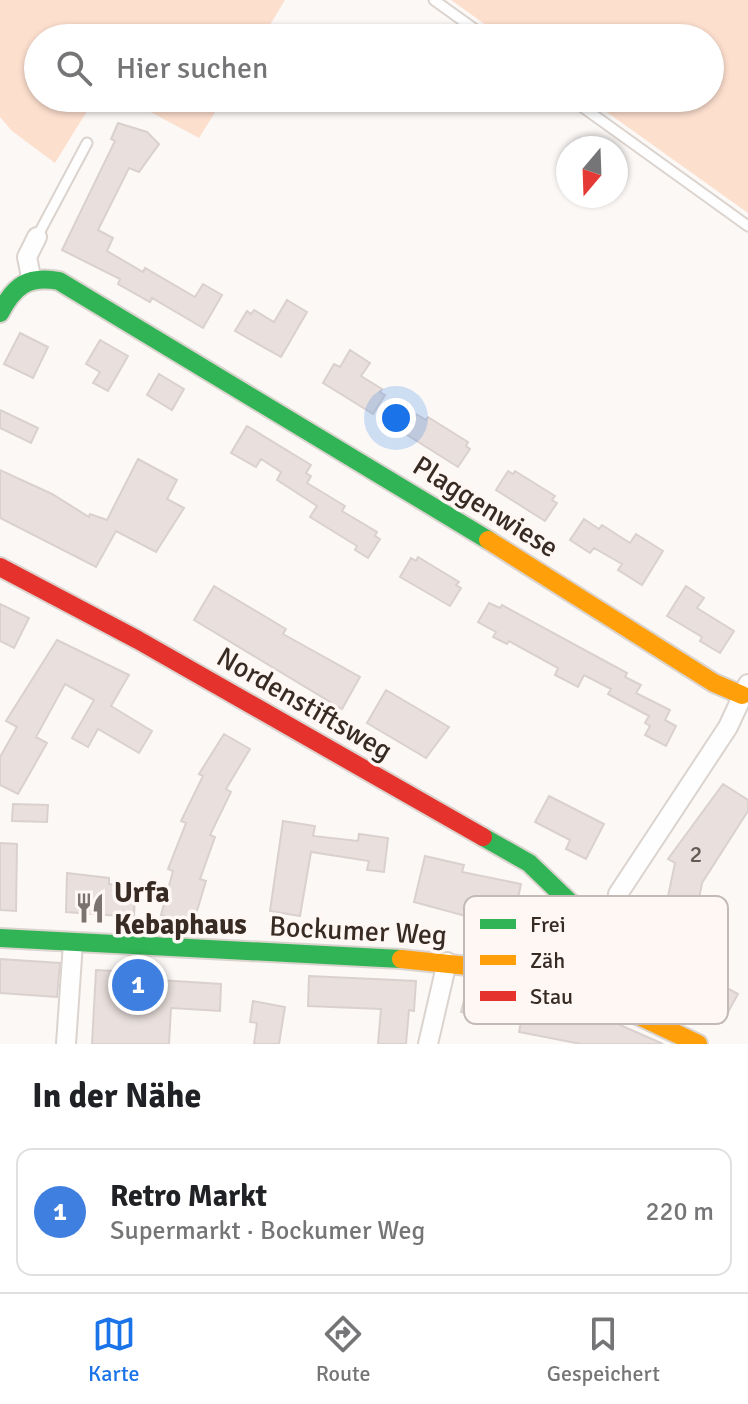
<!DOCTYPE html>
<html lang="de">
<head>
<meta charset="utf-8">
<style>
  body { margin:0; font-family:Signika,sans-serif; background:#f6f6f6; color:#202124 }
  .compass { position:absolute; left:556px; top:136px; width:72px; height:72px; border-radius:50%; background:#fff; box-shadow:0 2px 6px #0004; rotate:199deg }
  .you { position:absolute; left:396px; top:418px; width:28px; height:28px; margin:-20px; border:6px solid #fff; border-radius:50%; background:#1a73e8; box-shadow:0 0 0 12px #1a73e833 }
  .badge { display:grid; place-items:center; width:52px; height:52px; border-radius:50%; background:#1a73e8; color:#fff; font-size:26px; font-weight:700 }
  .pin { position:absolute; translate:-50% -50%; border:4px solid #fff; box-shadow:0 2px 8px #0006 }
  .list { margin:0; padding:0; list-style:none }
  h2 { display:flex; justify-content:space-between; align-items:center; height:104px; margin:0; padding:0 32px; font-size:34px }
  h2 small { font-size:26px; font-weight:400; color:#757577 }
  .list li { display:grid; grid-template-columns:52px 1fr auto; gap:24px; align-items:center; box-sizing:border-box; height:128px; margin:0 16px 16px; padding:0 16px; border:2px solid #e0e0e0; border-radius:16px }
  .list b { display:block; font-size:30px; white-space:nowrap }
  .list p { margin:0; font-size:26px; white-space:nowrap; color:#757577 }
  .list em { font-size:26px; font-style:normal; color:#757577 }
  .icon { flex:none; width:44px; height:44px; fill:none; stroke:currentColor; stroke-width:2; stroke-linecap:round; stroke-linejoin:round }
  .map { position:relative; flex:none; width:748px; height:1044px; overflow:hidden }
  .search { position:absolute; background:#fff; box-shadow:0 2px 6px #0004; left:24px; right:24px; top:24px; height:88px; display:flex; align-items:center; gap:20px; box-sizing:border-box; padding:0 28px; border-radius:44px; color:#757577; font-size:30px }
  .sheet { height:248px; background:#fff }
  nav { display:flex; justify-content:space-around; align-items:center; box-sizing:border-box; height:112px; border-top:2px solid #e0e0e0; background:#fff; font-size:22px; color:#757577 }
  nav a { display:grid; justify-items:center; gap:4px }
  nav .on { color:#1a73e8 }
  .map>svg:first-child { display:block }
  .green { fill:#fddfce }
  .building { fill:#e9dfdc; stroke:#dad1cf; stroke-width:2 }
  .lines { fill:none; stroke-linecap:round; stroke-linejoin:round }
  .lane-casing { stroke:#dbd3ce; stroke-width:13 }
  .street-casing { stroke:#dbd3ce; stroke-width:22 }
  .fast-casing { stroke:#dbd3ce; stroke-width:22 }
  .slow-casing { stroke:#dbd3ce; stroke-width:22 }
  .jam-casing { stroke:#dbd3ce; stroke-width:22 }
  .lane { stroke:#fefefe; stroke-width:9 }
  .street { stroke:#fefefe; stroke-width:18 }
  .fast { stroke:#30b455; stroke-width:18 }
  .slow { stroke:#ff9f0a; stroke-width:18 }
  .jam { stroke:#e5322d; stroke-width:18 }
  .labels { text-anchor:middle; stroke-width:7; stroke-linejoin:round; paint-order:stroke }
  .number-label { font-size:24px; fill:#665a54 }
  .street-label { font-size:28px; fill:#382b24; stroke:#fef7f3 }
  .poi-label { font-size:28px; font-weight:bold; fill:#382b24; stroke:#fef7f3; text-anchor:start }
  .key { fill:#fef7f3; stroke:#c3bab5; stroke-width:2 }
  .key-label { font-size:22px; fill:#382b24 }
</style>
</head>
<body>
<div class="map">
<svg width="748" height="1044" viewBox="0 0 748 1044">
  <rect width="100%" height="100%" fill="#fbf8f6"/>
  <!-- green -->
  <path class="green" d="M0,0H285L262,38H38V98H224L199,138L130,101L92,103L55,163L12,131L0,117Z
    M451,0H748V213L587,98H710V38H504Z"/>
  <!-- building -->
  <path class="building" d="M118,123L147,132L159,144L139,172L129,168L98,230L113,238L107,251L143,272L145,268L195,297L203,284L222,295L203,328L152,298L150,302L118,284L120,279L62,250L115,141L111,139Z
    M287,300L307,312L281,357L235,331L247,311L251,314L254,310L274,322Z
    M20,333L48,347L33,378L4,364Z
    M100,340L128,356L108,391L93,383L100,372L86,364Z
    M350,350L370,363L361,376L382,389L380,392L385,395L373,414L323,383L334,364L340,367Z
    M159,374L184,389L172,410L147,395Z
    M0,410L38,428L31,443L0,428Z
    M416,414L426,420L428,417L468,442L466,446L470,449L458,467L404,433Z
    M247,426L311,465L306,473L311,476L307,483L345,506L342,511L377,532L375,536L380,539L368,558L355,550L357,546L310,517L317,506L277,480L281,472L261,459L256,467L231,453Z
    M138,459L177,480L167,499L184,508L156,552L116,531L96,567L0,518V470L52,494L89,517L90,514L107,520Z
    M508,471L513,474L515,471L555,496L552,500L557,503L545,521L496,490Z
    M584,519L599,529L602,525L630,543L636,534L663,551L642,585L618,570L622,564L594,548L590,553L570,540Z
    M418,557L459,582L456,585L461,588L450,606L400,577L411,558L416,561Z
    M214,586L286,629L283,634L360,677L342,709L194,620Z
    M686,586L704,598L697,608L734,631L720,653L700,641L702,637L667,616Z
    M489,603L500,608L502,605L627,673L625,677L641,685L636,693L670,710L665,720L676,726L666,746L645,735L650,726L645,723L649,716L608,694L611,689L584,675L578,687L555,675L558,668L509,641L507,644L493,637L496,632L478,622Z
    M0,604L29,618L14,648L0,641Z
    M57,640L129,675L111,706L152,731L139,753L98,729L88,747L72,738L94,700L65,684L36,737L47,743L18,794L0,785V757L17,727L6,721Z
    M386,690L449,727L426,758L367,723Z
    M224,734L250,749L226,789L231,792L210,835L215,837L200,879L206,881L193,924L161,915L173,871L168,869L186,823L181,821L203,776L199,774Z
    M723,784L748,800V811L702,883L686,966L738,994L722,1023L673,996L675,992L640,977L650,952L656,954L675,863L668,859Z
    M549,796L604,824L586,859L566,849L570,840L535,822Z
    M13,804L48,805L47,822L12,821Z
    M283,821L315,826L313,836L358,841L359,834L388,838L384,872L367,870L369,861L311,852L300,916L270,911Z
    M0,843L17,844L16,911L0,910Z
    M425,856L464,865L462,872L521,884L509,942L474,934L477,919L414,902Z
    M67,873L109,878V884L135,886L134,917L66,912Z
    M0,959L60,963L57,997L0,993Z
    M96,970L128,972L130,1002L136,1003L143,979L221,984L220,1011L171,1008L169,1044H92Z
    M309,976L416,981L414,1011L409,1010L406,1044H378L381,1009L308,1006Z
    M467,989L495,995L490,1018L461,1012Z
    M253,1001L285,1007L279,1044H254L257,1023L250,1022Z
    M525,1001L593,1013L663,1044H581L519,1032Z"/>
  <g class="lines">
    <!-- lane casing -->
    <g class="lane-casing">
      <path id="lane" d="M434,0L487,38
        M570,98L748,226
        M37,237L87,143"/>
    </g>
    <!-- street casing -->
    <g class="street-casing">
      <path id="street" d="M31,277L27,257L37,237
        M618,894L728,727L748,684
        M562,983L575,936L569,904
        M66,1044L73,943
        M428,1044L447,962"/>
    </g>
    <!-- fast casing -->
    <g class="fast-casing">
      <path id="fast" d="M0,313C14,286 28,275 59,281L488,540
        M483,837L529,863L582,914L649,1018
        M0,938L401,959"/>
    </g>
    <!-- slow casing -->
    <g class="slow-casing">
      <path id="slow" d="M488,540L714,683L742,695
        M401,959L506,970L595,995L698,1044"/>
    </g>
    <!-- jam casing -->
    <g class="jam-casing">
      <path id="jam" d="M0,567L138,640L483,837"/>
    </g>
    <!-- lane -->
    <use href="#lane" class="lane"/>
    <!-- street -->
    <use href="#street" class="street"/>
    <!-- fast -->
    <use href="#fast" class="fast"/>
    <!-- slow -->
    <use href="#slow" class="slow"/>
    <!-- jam -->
    <use href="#jam" class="jam"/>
  </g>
  <!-- icons -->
  <defs>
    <g id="restaurant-bare" transform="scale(2.4)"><path d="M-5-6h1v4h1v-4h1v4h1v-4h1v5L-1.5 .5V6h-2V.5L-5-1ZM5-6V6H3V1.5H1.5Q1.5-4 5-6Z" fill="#7c736e" stroke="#fef7f3" stroke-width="2.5" paint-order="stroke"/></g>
  </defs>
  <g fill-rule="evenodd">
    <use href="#restaurant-bare" x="90" y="908"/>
  </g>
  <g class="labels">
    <!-- number labels -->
    <g class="number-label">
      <text x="696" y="862">2</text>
    </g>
    <!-- street labels -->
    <g class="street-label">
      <text transform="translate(486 506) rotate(32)" y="10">Plaggenwiese</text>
      <text transform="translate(305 703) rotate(30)" y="10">Nordenstiftsweg</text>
      <text transform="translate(358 930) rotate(3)" y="10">Bockumer Weg</text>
    </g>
    <!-- poi labels -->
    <g class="poi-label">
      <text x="114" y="902">Urfa<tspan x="114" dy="32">Kebaphaus</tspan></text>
    </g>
  </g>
  <!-- legend -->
  <rect x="464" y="896" width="264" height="128" rx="12" class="key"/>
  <rect x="480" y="919" width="36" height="10" fill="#30b455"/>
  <rect x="480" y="955" width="36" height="10" fill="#ff9f0a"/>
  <rect x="480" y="991" width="36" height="10" fill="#e5322d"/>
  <g class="key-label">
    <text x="530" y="932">Frei</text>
    <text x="530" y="968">Zäh</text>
    <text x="530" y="1004">Stau</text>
  </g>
</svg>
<svg class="compass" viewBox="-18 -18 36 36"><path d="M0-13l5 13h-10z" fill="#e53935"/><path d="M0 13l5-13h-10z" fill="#757577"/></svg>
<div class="you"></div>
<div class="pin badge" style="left:138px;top:985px;background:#3f7fe0">1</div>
<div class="search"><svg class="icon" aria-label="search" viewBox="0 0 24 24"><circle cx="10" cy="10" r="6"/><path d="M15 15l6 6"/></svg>Hier suchen</div>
</div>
<section class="sheet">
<h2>In der Nähe<small></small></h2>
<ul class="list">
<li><span class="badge" style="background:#3f7fe0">1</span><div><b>Retro Markt</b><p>Supermarkt · Bockumer Weg</p></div><em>220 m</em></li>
</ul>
</section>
<nav>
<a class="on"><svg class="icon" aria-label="map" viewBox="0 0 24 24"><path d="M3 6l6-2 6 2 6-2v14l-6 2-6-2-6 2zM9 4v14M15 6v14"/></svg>Karte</a>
<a><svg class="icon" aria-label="directions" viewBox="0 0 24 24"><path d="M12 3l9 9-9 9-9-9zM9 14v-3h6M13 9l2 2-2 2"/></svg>Route</a>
<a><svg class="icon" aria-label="saved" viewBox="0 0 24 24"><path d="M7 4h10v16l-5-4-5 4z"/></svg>Gespeichert</a>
</nav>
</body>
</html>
